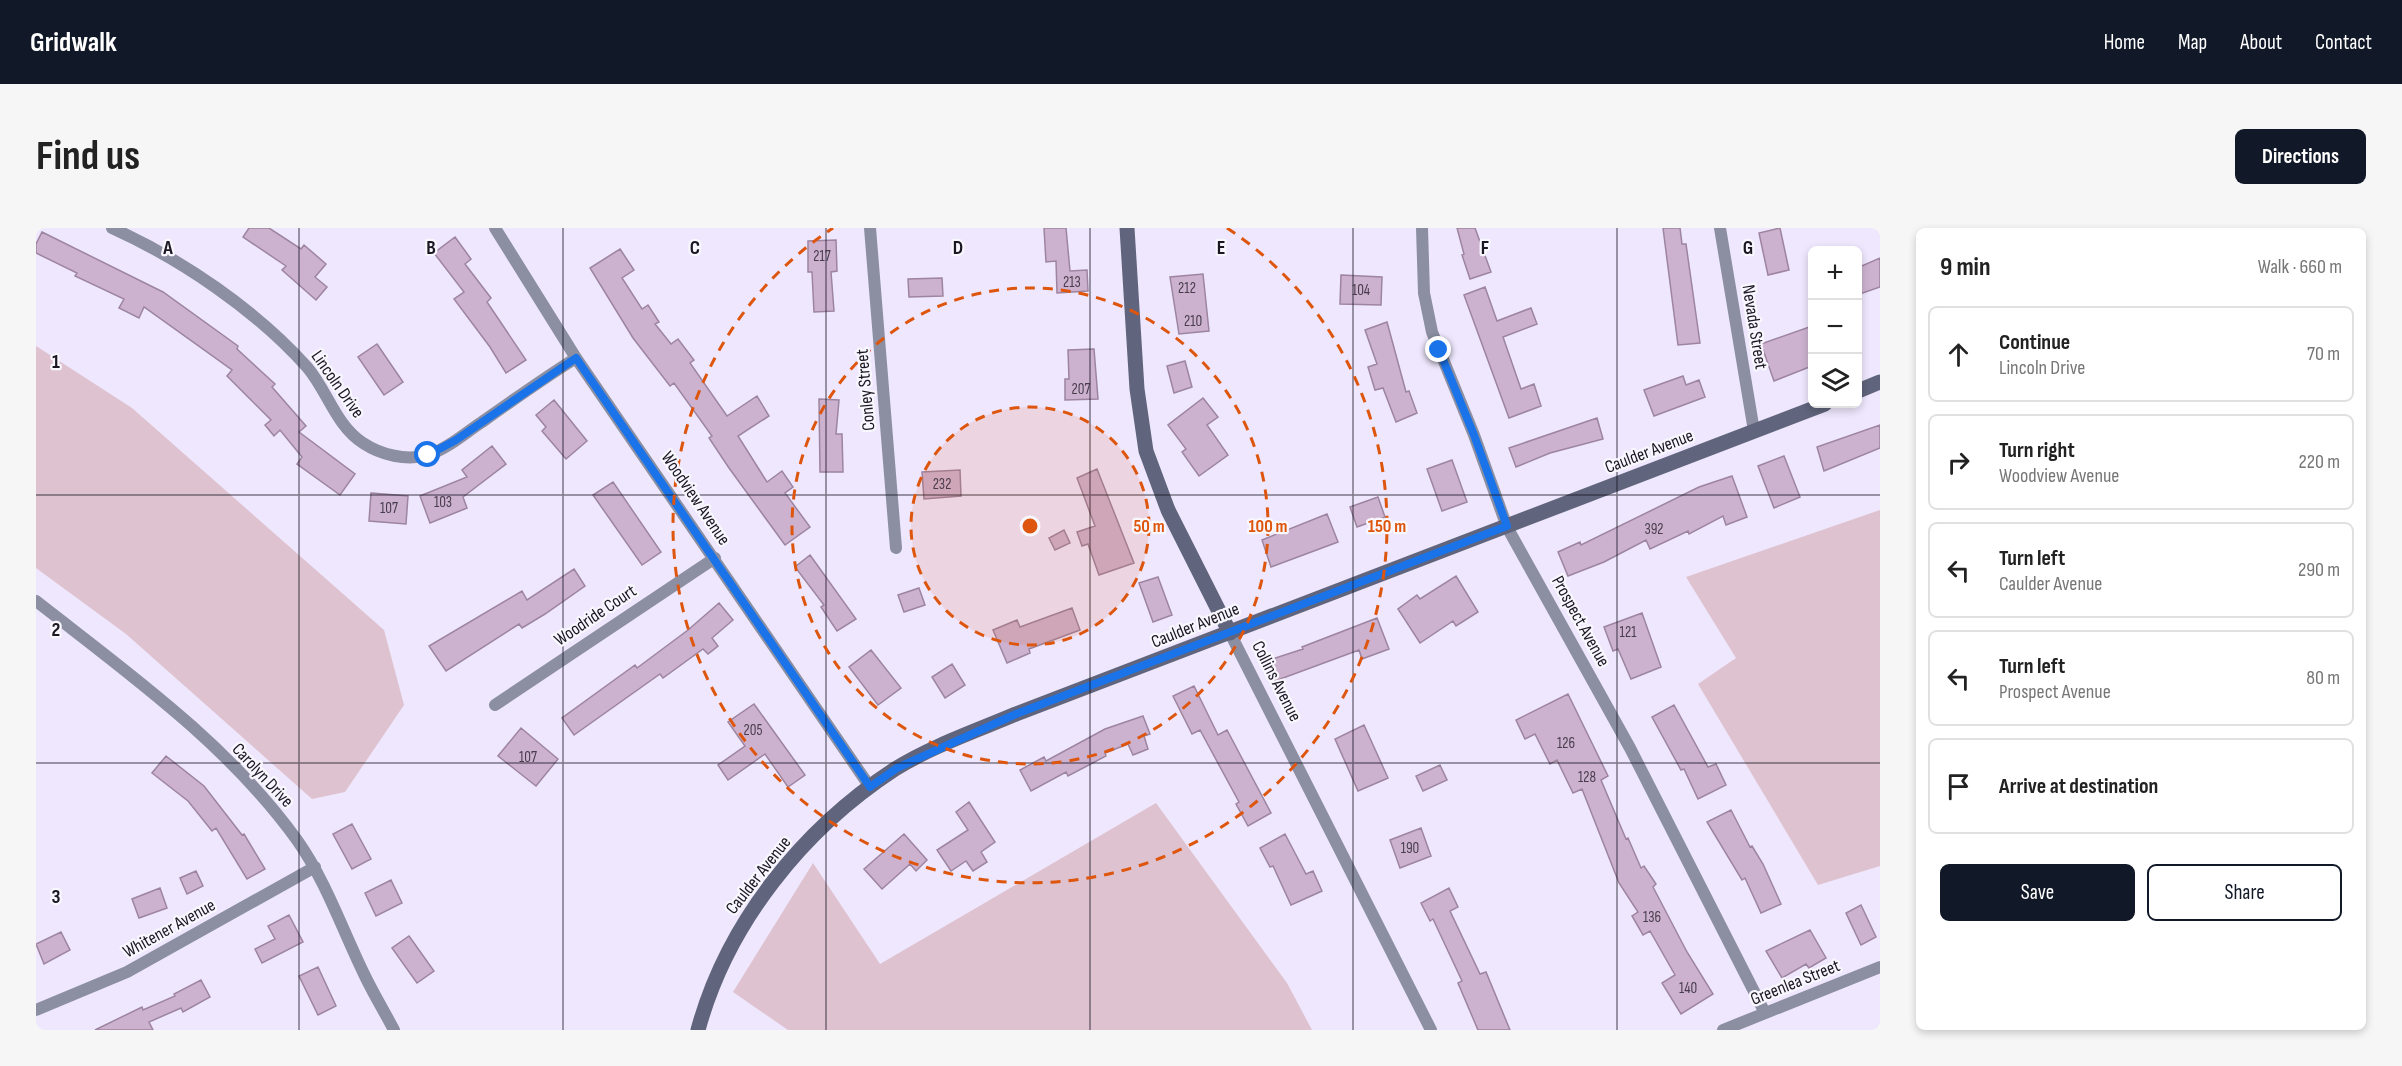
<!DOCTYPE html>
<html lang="en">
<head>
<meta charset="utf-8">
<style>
  body { margin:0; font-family:"Sofia Sans Condensed",sans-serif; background:#f6f6f6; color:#222 }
  .controls { position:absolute; right:18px; top:18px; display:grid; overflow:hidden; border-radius:9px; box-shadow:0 3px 9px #0003 }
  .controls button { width:54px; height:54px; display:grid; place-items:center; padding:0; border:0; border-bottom:2px solid #e0e0e0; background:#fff; color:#222; font:30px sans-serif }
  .stop { position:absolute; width:18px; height:18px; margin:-14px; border:4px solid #1a73e8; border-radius:50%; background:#fff }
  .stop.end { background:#1a73e8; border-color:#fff; box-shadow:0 2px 6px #0008 }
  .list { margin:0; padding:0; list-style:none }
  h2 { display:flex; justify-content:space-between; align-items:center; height:78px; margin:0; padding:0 24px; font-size:26px }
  h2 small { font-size:20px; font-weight:400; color:#767676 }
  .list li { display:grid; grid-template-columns:39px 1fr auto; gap:18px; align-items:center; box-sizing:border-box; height:96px; margin:0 12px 12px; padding:0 12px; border:2px solid #e0e0e0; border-radius:9px }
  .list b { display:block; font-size:22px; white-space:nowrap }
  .list p { margin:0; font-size:20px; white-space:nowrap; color:#767676 }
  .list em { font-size:20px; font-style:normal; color:#767676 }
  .actions { display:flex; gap:12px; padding:18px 24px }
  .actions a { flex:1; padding:14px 0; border:2px solid #111827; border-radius:9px; text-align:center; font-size:21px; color:#111827 }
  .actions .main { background:#111827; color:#fff }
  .icon { flex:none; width:33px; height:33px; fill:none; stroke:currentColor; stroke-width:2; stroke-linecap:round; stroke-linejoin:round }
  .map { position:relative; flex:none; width:1844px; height:802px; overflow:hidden; border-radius:9px }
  header { display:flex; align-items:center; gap:36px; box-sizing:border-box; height:84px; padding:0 30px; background:#111827; color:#fff }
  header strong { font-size:28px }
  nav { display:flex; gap:33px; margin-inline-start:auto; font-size:21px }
  .intro { display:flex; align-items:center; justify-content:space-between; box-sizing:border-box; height:144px; padding:0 36px }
  h1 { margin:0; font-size:42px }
  .button { padding:15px 27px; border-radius:9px; background:#111827; color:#fff; font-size:21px; font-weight:700 }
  main { display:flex; gap:36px; padding:0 36px }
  aside { flex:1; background:#fff; border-radius:9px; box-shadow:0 3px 9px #0003 }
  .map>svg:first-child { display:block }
  .green { fill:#dec2cf }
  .building { fill:#cdb2cf; stroke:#9d849f; stroke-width:1.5 }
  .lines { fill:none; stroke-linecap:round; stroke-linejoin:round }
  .street { stroke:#8c8fa1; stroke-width:12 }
  .secondary { stroke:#60647c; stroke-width:15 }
  .route { stroke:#1a73e8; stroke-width:8 }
  .grid { fill:none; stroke:#1a1622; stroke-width:1.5; stroke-opacity:0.55 }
  .ring { fill:none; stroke:#de560d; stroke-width:3; stroke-dasharray:10 8 }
  .labels { text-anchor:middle; stroke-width:4.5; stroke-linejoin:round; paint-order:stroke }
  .number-label { font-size:15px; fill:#473d4d }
  .street-label { font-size:18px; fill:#1a1622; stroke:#f9f7fe }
  .grid-label { font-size:20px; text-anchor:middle; font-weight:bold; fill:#1a1622; stroke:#f9f7fe; stroke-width:4.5; stroke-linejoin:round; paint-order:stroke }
  .centre { fill:#de560d; stroke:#f9f7fe; stroke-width:3 }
  .ring-label { font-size:18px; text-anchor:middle; font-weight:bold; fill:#de560d; stroke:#f9f7fe; stroke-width:4.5; stroke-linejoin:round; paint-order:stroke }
</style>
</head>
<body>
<header>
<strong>Gridwalk</strong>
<nav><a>Home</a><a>Map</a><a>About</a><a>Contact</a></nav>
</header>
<div class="intro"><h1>Find us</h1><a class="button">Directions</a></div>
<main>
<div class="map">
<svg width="1844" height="802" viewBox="0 0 1844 802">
  <rect width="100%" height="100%" fill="#eee7fd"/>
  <!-- green -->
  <path class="green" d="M0,118L96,180L348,402L368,477L309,564L276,571L90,406L0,340Z
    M1844,282V638L1782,657L1662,456L1700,430L1650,349Z
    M1120,575L1251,755L1276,802H752L697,764L777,635L844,736Z"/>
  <!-- building -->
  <path class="building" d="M213,0H233L265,21L268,17L290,36L279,49L291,59L280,72L246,42L250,38L207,9Z
    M1008,0H1030L1034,43L1051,42L1052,63L1021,65L1020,33L1010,34Z
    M1421,0H1439L1455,44L1434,51L1426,27L1428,26Z
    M1627,0H1644L1646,16H1650L1664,115L1642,117Z
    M1744,0L1753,42L1732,47L1723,5Z
    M6,4L127,64L202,118L201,121L239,156L236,159L270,198L263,204L319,246L304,267L261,236L266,229L244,202L238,208L229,197L235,192L191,148L196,142L108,79L103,90L83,80L88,71L39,48L41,45L0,25V16Z
    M419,9L435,31L429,36L455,70L451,74L490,132L470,145L454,119L418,71L428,64L398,25Z
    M800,12L801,43L795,44L798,83L778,84L776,44H772V13Z
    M584,21L598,42L586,50L606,81L612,77L623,94L619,96L635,116L642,111L658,132L654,135L691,188L721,168L733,188L702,208L731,254L746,243L757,259L749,265L774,299L749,317L693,240L673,210L676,208L638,155L634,158L597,110L554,40Z
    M1844,30V59L1821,67V40Z
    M1167,46L1173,103L1143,106L1134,49Z
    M1305,47L1346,49L1345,77L1304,76Z
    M906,50L907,68L873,69L872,51Z
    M1449,59L1461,93L1495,80L1501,96L1467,109L1485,161L1498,156L1505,178L1473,190L1428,67Z
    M1351,94L1370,164L1373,163L1381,185L1360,194L1347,160L1339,162L1332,139L1341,136L1329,102Z
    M1776,98V138L1738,153L1725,116Z
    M341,116L367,154L348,167L322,129Z
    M1058,121L1062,171L1029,172V151H1033L1032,122Z
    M1149,133L1156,159L1138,165L1131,138Z
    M1647,148L1650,157L1663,152L1669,169L1618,188L1608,162Z
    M1167,170L1182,189L1171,197L1192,227L1163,248L1146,224L1150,221L1132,197Z
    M783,171L803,172L800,206H806L807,244H784Z
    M518,172L551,213L530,231L506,203L510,199L500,187Z
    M1561,190L1567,211L1514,225L1480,239L1473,220Z
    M1844,197V220L1788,243L1781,219Z
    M456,218L470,236L427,269L431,280L394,295L384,268L431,249L426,242Z
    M1748,228L1764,269L1738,280L1722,238Z
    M1416,232L1431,274L1406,283L1391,241Z
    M1061,241L1098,335L1063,347L1052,316L1046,318L1041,304L1059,298L1041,250Z
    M924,242L925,268L888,271L886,244Z
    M1696,248L1711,289L1690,297L1687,288L1653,306L1652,303L1614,321L1610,312L1568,334L1532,348L1522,324L1544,314L1545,317L1663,259Z
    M577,254L625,324L606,337L557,267Z
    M335,265L372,268L370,296L333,293Z
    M1342,269L1349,289L1321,299L1314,279Z
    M1291,286L1302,314L1235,339L1226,312Z
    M1028,302L1034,315L1019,322L1013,310Z
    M774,327L820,391L801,403L785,379L788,377L759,339Z
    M538,341L549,358L509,386L486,400L483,396L410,443L393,418L486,363L491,372Z
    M1420,348L1442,384L1420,398L1417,393L1384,415L1362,381L1381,367L1384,371Z
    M1122,349L1136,387L1117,394L1103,355Z
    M883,360L889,377L868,384L862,367Z
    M683,375L697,392L676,410L682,418L672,426L667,421L627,450L624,446L538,507L526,490L599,437L601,440L652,402Z
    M1036,380L1044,402L993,421L994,425L971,435L957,402L981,392L984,399Z
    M1606,385L1625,439L1595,451L1582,421L1577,423L1568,399Z
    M1341,390L1353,421L1326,431L1323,422L1239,453L1233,432L1267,421L1266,419Z
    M835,422L865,460L842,477L813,439Z
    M916,436L929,457L909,470L896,449Z
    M1158,458L1182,507L1191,502L1235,585L1212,598L1200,576L1203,574L1164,502L1156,506L1137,468Z
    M1532,466L1572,548L1565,552L1590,611L1592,610L1605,640L1608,638L1620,656L1617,659L1651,724L1677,766L1645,786L1626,755L1639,747L1614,703L1607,707L1596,688L1602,684L1583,655L1546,561L1537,565L1521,532L1514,536L1499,506L1489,511L1480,492Z
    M718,476L769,547L752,559L729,526L692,552L682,537L709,518L692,494Z
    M1638,477L1672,539L1680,536L1690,557L1662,571L1648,541L1645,542L1616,489Z
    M1107,488L1114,506L1108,508L1112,521L1097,527L1092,516L1069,525L1070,528L1032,548L1030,544L995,563L984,542L1008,529L1010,533L1069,501Z
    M1328,497L1352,550L1322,563L1299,511Z
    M485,500L522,531L500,558L462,528Z
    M130,528L168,558L206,607L208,606L229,641L211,651L180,600L176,603L152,573L116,545Z
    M1404,537L1411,552L1387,563L1380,548Z
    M933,574L959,614L945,624L951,634L937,643L930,633L915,643L901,622L932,602L920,584Z
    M1695,582L1714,619L1716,618L1727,636L1745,676L1725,685L1709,650L1706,652L1671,594Z
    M316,596L335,631L316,641L297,606Z
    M1385,600L1395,628L1364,640L1354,612Z
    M868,606L891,632L880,643L874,636L846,661L828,641Z
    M1249,606L1270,646L1277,643L1286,663L1255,677L1237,638L1234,639L1224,620Z
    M160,643L167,658L151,666L144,650Z
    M355,652L366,675L340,688L329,665Z
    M124,660L131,680L103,690L96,671Z
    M1413,660L1422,679L1414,683L1444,746L1450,744L1474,802H1442L1422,755L1426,753L1397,691L1394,693L1385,675Z
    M1825,677L1840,709L1825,717L1810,685Z
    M253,687L267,714L226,735L219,721L239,711L232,698Z
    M1774,702L1790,730L1773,740L1770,736L1746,750L1730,723Z
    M25,704L34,722L8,736L0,716Z
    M373,708L398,743L381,755L356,720Z
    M282,739L300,778L282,787L263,748Z
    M165,752L174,769L147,784L145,780L113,794L117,802H59L106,779L107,782L139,768L138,766Z"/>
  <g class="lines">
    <!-- street -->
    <path class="street" d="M76,0C145,31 220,82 271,139C291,162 300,198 327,215C345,227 370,233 392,227C411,221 429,205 446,194C477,172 508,150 540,130
      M459,0L540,130L834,559
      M834,0L860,320
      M1386,0L1388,65L1396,104L1438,207L1471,299L1594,520L1729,785
      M1684,0L1718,203
      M0,373C92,445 192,516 261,612C290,653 306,701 328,746C337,765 348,783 358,802
      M1194,405L1395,802
      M459,477L679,330
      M0,782L91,744L279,639
      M1687,802L1844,739"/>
    <!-- secondary -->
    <path class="secondary" d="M1091,0L1101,161L1110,223L1132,282L1194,405
      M1822,163L1844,154
      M662,802C691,695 767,601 859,541C896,518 940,503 980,486L1789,176"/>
  </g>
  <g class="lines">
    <!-- route -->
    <path class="route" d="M392,227L420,212L540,130L834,559L861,540L980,486L1471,298L1438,207L1403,122"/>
  </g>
  <!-- grid -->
  <path class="grid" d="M263,0V802M527,0V802M790,0V802M1054,0V802M1317,0V802M1581,0V802M0,267H1844M0,535H1844"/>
  <!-- distance rings -->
  <circle cx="994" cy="298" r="119" fill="#de560d" fill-opacity=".12"/>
  <g class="ring">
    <circle cx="994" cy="298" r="119"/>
    <circle cx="994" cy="298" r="238"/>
    <path d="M1191 0A357 357 0 1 1 797 0"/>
  </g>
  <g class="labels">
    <!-- number labels -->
    <g class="number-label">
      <text x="786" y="33">217</text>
      <text x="1036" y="59">213</text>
      <text x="1151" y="65">212</text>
      <text x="1325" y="67">104</text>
      <text x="1157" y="98">210</text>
      <text x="1045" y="166">207</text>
      <text x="906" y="261">232</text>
      <text x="407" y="279">103</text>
      <text x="353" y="285">107</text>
      <text x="1618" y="306">392</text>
      <text x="1592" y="409">121</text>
      <text x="717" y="507">205</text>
      <text x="1530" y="520">126</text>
      <text x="492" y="534">107</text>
      <text x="1551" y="554">128</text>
      <text x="1374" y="625">190</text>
      <text x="1616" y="694">136</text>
      <text x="1652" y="765">140</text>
    </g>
    <!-- street labels -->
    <g class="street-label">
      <text transform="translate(1719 99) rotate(81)" y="6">Nevada Street</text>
      <text transform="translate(302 156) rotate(55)" y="6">Lincoln Drive</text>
      <text transform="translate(829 162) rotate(-95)" y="6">Conley Street</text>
      <text transform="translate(1613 223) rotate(-21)" y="6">Caulder Avenue</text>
      <text transform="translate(660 270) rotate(56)" y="6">Woodview Avenue</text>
      <text transform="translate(559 387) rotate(-34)" y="6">Woodride Court</text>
      <text transform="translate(1545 393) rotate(61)" y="6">Prospect Avenue</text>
      <text transform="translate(1159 397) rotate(-22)" y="6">Caulder Avenue</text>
      <text transform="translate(1241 453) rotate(63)" y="6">Collins Avenue</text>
      <text transform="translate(227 547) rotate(47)" y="6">Carolyn Drive</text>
      <text transform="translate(722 647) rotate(-52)" y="6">Caulder Avenue</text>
      <text transform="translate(133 700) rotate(-29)" y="6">Whitener Avenue</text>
      <text transform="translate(1759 754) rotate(-22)" y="6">Greenlea Street</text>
    </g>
  </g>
  <g class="grid-label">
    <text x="132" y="26">A</text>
    <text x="395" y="26">B</text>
    <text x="659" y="26">C</text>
    <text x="922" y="26">D</text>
    <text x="1185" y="26">E</text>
    <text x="1449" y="26">F</text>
    <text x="1712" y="26">G</text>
    <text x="20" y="140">1</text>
    <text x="20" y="408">2</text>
    <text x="20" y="675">3</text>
  </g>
  <circle cx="994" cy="298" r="9" class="centre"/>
  <g class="ring-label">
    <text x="1113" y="304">50 m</text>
    <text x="1232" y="304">100 m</text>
    <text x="1351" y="304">150 m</text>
  </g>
</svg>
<div class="controls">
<button>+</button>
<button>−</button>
<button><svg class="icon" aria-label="layers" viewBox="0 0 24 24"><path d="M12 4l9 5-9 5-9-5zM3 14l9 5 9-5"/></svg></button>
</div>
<div class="stop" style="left:392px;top:227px"></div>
<div class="stop end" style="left:1403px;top:122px"></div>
</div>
<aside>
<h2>9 min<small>Walk · 660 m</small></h2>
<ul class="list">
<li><svg class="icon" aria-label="ahead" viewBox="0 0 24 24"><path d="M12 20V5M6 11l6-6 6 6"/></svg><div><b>Continue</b><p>Lincoln Drive</p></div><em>70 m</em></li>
<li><svg class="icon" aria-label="right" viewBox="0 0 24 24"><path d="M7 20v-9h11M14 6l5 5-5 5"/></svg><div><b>Turn right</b><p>Woodview Avenue</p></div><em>220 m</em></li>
<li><svg class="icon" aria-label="left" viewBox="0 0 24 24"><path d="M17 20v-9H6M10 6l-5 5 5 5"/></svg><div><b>Turn left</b><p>Caulder Avenue</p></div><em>290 m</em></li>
<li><svg class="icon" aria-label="left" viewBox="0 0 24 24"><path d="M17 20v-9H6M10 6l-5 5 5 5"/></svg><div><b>Turn left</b><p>Prospect Avenue</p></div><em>80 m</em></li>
<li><svg class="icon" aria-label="arrive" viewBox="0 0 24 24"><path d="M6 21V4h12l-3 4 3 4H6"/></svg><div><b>Arrive at destination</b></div></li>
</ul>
<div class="actions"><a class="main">Save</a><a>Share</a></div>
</aside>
</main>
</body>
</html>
